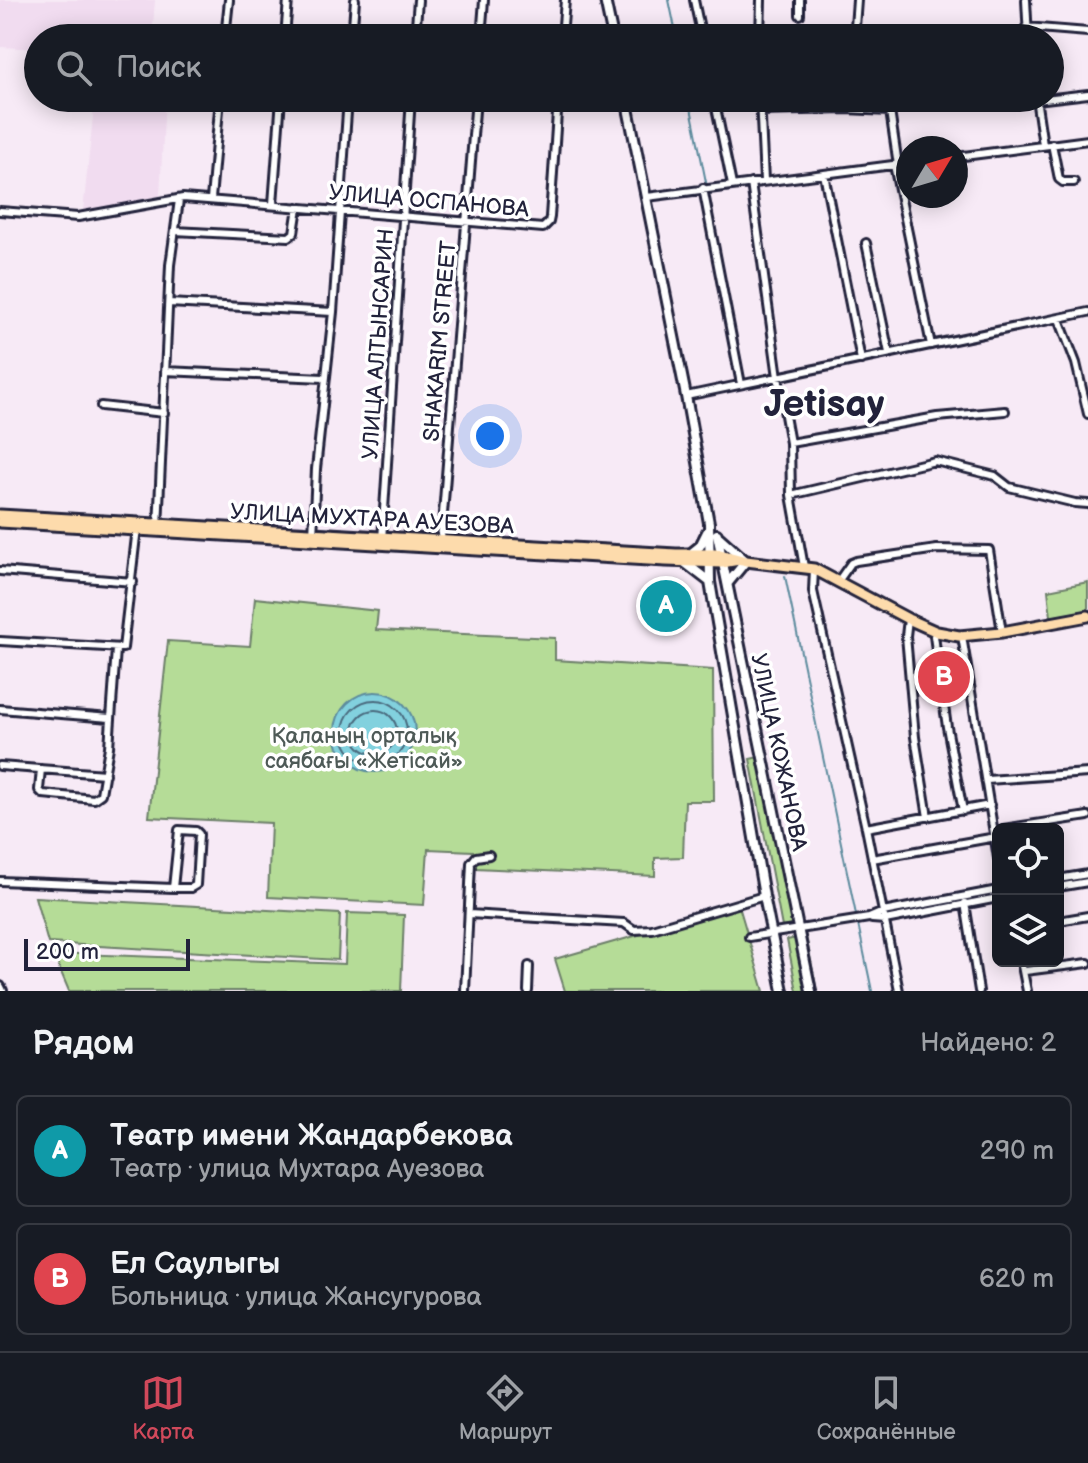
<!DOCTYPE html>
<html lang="ru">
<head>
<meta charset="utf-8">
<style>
  body { margin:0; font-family:"Balsamiq Sans",sans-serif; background:#242831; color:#f1f3f6 }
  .controls { position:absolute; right:24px; bottom:24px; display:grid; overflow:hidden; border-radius:12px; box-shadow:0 4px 20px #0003 }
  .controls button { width:72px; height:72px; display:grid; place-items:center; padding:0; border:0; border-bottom:2px solid #363941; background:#171b24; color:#f1f3f6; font:40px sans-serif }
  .compass { position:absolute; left:896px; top:136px; width:72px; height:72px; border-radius:50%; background:#171b24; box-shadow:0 4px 20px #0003; rotate:52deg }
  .scale { position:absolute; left:24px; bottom:20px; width:166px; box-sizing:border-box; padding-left:8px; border:4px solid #22223b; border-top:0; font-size:22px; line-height:28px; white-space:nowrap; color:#22223b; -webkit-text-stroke:6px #fff; paint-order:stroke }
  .you { position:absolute; left:490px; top:436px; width:28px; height:28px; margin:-20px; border:6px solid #fff; border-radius:50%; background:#1a73e8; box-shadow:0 0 0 12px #1a73e833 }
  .badge { display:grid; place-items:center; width:52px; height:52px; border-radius:50%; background:#d1495b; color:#fff; font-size:26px; font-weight:700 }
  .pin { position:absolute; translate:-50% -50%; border:4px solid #fff; box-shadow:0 2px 8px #0006 }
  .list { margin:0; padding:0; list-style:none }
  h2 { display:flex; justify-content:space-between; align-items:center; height:104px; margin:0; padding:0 32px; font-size:34px }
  h2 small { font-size:26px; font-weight:400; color:#9ea1a6 }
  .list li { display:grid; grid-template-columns:52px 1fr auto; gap:24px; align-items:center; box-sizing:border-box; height:112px; margin:0 16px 16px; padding:0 16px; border:2px solid #363941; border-radius:12px }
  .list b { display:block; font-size:30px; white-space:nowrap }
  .list p { margin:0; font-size:26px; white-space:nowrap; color:#9ea1a6 }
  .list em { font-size:26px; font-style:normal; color:#9ea1a6 }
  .icon { flex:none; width:44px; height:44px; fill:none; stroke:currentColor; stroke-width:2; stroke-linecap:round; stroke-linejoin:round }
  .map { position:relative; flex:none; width:1088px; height:991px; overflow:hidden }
  .search { position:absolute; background:#171b24; box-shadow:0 4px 20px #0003; left:24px; right:24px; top:24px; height:88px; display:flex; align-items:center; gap:20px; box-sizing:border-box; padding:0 28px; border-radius:44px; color:#9ea1a6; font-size:30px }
  .sheet { height:360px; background:#171b24 }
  nav { display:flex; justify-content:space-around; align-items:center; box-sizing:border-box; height:112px; border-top:2px solid #363941; background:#171b24; font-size:22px; color:#9ea1a6 }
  nav a { display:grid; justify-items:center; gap:4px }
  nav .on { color:#d1495b }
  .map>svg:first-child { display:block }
  .built { fill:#f1dcf0 }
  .green { fill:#b5dc97; stroke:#6c7f69; stroke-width:2 }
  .water { fill:#82d1de; stroke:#5c8b9d; stroke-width:2 }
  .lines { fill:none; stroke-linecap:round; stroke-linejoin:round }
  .shore { stroke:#48687c; stroke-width:2 }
  .stream { stroke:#5c8b9d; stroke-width:2 }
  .street-casing { stroke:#22223b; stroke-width:12 }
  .secondary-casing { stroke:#22223b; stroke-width:14 }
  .primary-casing { stroke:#22223b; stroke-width:15 }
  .street { stroke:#fff; stroke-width:6 }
  .secondary { stroke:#fff; stroke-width:8 }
  .primary { stroke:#fddbac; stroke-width:9 }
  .labels { text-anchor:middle; stroke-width:7; stroke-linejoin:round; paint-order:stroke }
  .street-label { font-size:22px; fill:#22223b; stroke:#fff }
  .park-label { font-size:22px; fill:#4e5a57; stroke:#fff }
  .town-label { font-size:38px; font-weight:bold; fill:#22223b; stroke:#fff }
</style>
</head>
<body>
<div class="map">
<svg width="1088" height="991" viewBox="0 0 1088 991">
  <rect width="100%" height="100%" fill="#f7eaf6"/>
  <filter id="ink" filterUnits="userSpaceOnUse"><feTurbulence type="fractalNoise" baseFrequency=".0125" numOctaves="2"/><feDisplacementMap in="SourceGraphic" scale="16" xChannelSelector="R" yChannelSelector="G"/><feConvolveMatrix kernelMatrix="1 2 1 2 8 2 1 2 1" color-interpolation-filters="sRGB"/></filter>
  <g filter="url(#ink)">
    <!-- built -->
    <path class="built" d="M0,0H155L152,38H38V49L0,47Z
      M95,98H165L160,196L83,211Z"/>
    <!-- green -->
    <path class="green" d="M1088,582V610L1051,617L1048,590Z
      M255,598L378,611L376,630L555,638V660L713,670L714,801H685L683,857L655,858V876L475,868L473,851L428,849L424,905L268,897L271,823L149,817L168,641L250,646Z
      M768,755L801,924L782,927L750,759Z
      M35,897L340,914L338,960L48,943Z
      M739,906L764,991H565L555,959Z
      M347,913L404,915L401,991H69L53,953L345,964Z
      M806,936L817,991H797L787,940Z"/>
    <!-- water -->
    <path class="water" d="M335 732a40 40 0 1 1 80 0a40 40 0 1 1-80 0Z"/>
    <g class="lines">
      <!-- shore -->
      <path class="shore" d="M343 732a32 32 0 1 1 64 0a32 32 0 1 1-64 0Z
        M353 732a22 22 0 1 1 44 0a22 22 0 1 1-44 0Z"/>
      <!-- stream -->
      <path class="stream" d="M669,0L677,38
        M689,98L707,187
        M708,193L743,377
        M785,576L872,991"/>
      <!-- street casing -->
      <g class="street-casing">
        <path id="street" d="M694,0L702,38
          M1026,0L1028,38
          M800,15V0
          M855,27L857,0
          M1026,27L1088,32
          M225,38L229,0
          M285,38L288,0
          M352,38L355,0
          M415,38L418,0
          M481,38L484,0
          M562,38L565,0
          M760,38L761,0
          M714,98L732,185
          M760,98L764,181
          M1036,98L1043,145
          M1036,100L1088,94
          M760,111L846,109L890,111L898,165
          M1052,144L1059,179L1063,182H1074
          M956,157L1088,140
          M894,165L931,345
          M824,174L861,360
          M751,183L778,377L790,443L791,495L804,567
          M703,188L741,384
          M647,197L908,163
          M211,199L220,98
          M273,204L281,98
          M0,211L78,217L183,198L543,228L549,222L550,217L558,98
          M175,231L289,237L294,233L298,207
          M866,243L889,353
          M169,303L333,312
          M1059,319L1076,363L1088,414
          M165,371L324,378
          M686,396L1088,312
          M101,406L164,413
          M790,443L937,417L1005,411
          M791,495L935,461L995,476L1009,487L1075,503L1088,504
          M158,528L170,265L179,200
          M313,537L316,469L333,312L348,98
          M441,539L476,98
          M382,540L411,98
          M814,569L813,591L866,828L899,991
          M0,571L133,582
          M839,580L851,563L856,561L937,549L989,550L1002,632
          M908,619L906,636L915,737L928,817
          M937,632L934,636L947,727L963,811
          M962,636L998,858
          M0,641L123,648L137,528
          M0,709L110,718
          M0,766L105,774
          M41,769L39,790L43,794L94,799L101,794L109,747L116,649
          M987,780L1088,773
          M866,828L990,805
          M1003,829L1088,816
          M872,859L996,837
          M1058,879L1088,874
          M0,881L173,888L179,830L196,831L199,834L196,885L191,888H173
          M1058,887L1088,882
          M965,903L979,991
          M469,914L624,923L634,930L652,929L764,896
          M872,919L885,920L998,898
          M1058,921L1088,916
          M749,937L869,918L883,912L998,890
          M1021,961L1027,991
          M1025,971L1088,963
          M465,991L471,863L476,857L489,855
          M528,991L529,966"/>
      </g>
      <!-- secondary casing -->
      <g class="secondary-casing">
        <path id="secondary" d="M605,0L613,38
          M626,98L686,396L709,523L710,582L764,896L783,991
          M717,534L811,991
          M719,537L746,561L728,583
          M690,554L700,546L707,532
          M684,562L710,582
          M0,987L2,991"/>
      </g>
      <!-- primary casing -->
      <g class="primary-casing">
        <path id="primary" d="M0,515L676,554H720L746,561L814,569L908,619L937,632L959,636L1002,632L1088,616
          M0,522L666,561L722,563L739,560"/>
      </g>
      <!-- street -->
      <use href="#street" class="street"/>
      <!-- secondary -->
      <use href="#secondary" class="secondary"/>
      <!-- primary -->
      <use href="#primary" class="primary"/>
    </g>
  </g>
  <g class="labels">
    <!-- street labels -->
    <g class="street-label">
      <text transform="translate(429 200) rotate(5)" y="8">УЛИЦА ОСПАНОВА</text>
      <text transform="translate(439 341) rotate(-85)" y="8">SHAKARIM STREET</text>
      <text transform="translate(377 344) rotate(-86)" y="8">УЛИЦА АЛТЫНСАРИН</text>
      <text transform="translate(372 518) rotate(3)" y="8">УЛИЦА МУХТАРА АУЕЗОВА</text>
      <text transform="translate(780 752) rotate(78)" y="8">УЛИЦА КОЖАНОВА</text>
    </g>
    <!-- park labels -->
    <g class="park-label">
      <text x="364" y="743">Қаланың орталық<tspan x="364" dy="25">саябағы «Жетісай»</tspan></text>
    </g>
    <!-- town labels -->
    <g class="town-label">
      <text x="824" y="416">Jetisay</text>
    </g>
  </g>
</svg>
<div class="controls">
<button><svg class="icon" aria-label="locate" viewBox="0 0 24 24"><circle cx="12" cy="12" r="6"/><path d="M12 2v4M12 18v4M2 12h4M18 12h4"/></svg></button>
<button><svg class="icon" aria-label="layers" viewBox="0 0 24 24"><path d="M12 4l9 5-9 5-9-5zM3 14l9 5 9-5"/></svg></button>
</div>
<svg class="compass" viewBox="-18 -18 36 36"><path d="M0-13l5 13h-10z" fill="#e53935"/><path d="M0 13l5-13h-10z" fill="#9ea1a6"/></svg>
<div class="scale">200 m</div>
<div class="you"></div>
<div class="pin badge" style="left:666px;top:606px;background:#0f9aa8">A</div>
<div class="pin badge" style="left:944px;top:677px;background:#e0444e">B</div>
<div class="search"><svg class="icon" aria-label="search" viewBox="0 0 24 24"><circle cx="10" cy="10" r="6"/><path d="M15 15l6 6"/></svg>Поиск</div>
</div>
<section class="sheet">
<h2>Рядом<small>Найдено: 2</small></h2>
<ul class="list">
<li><span class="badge" style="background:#0f9aa8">A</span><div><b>Театр имени Жандарбекова</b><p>Театр · улица Мухтара Ауезова</p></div><em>290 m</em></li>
<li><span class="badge" style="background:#e0444e">B</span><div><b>Ел Саулыгы</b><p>Больница · улица Жансугурова</p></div><em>620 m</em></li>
</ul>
</section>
<nav>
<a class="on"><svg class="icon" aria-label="map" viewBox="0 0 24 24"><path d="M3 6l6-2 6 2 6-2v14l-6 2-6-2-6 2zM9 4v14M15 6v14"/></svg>Карта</a>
<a><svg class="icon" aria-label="directions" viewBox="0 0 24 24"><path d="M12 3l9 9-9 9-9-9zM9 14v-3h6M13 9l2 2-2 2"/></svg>Маршрут</a>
<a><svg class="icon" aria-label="saved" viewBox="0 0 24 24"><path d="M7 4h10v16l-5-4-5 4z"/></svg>Сохранённые</a>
</nav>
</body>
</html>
